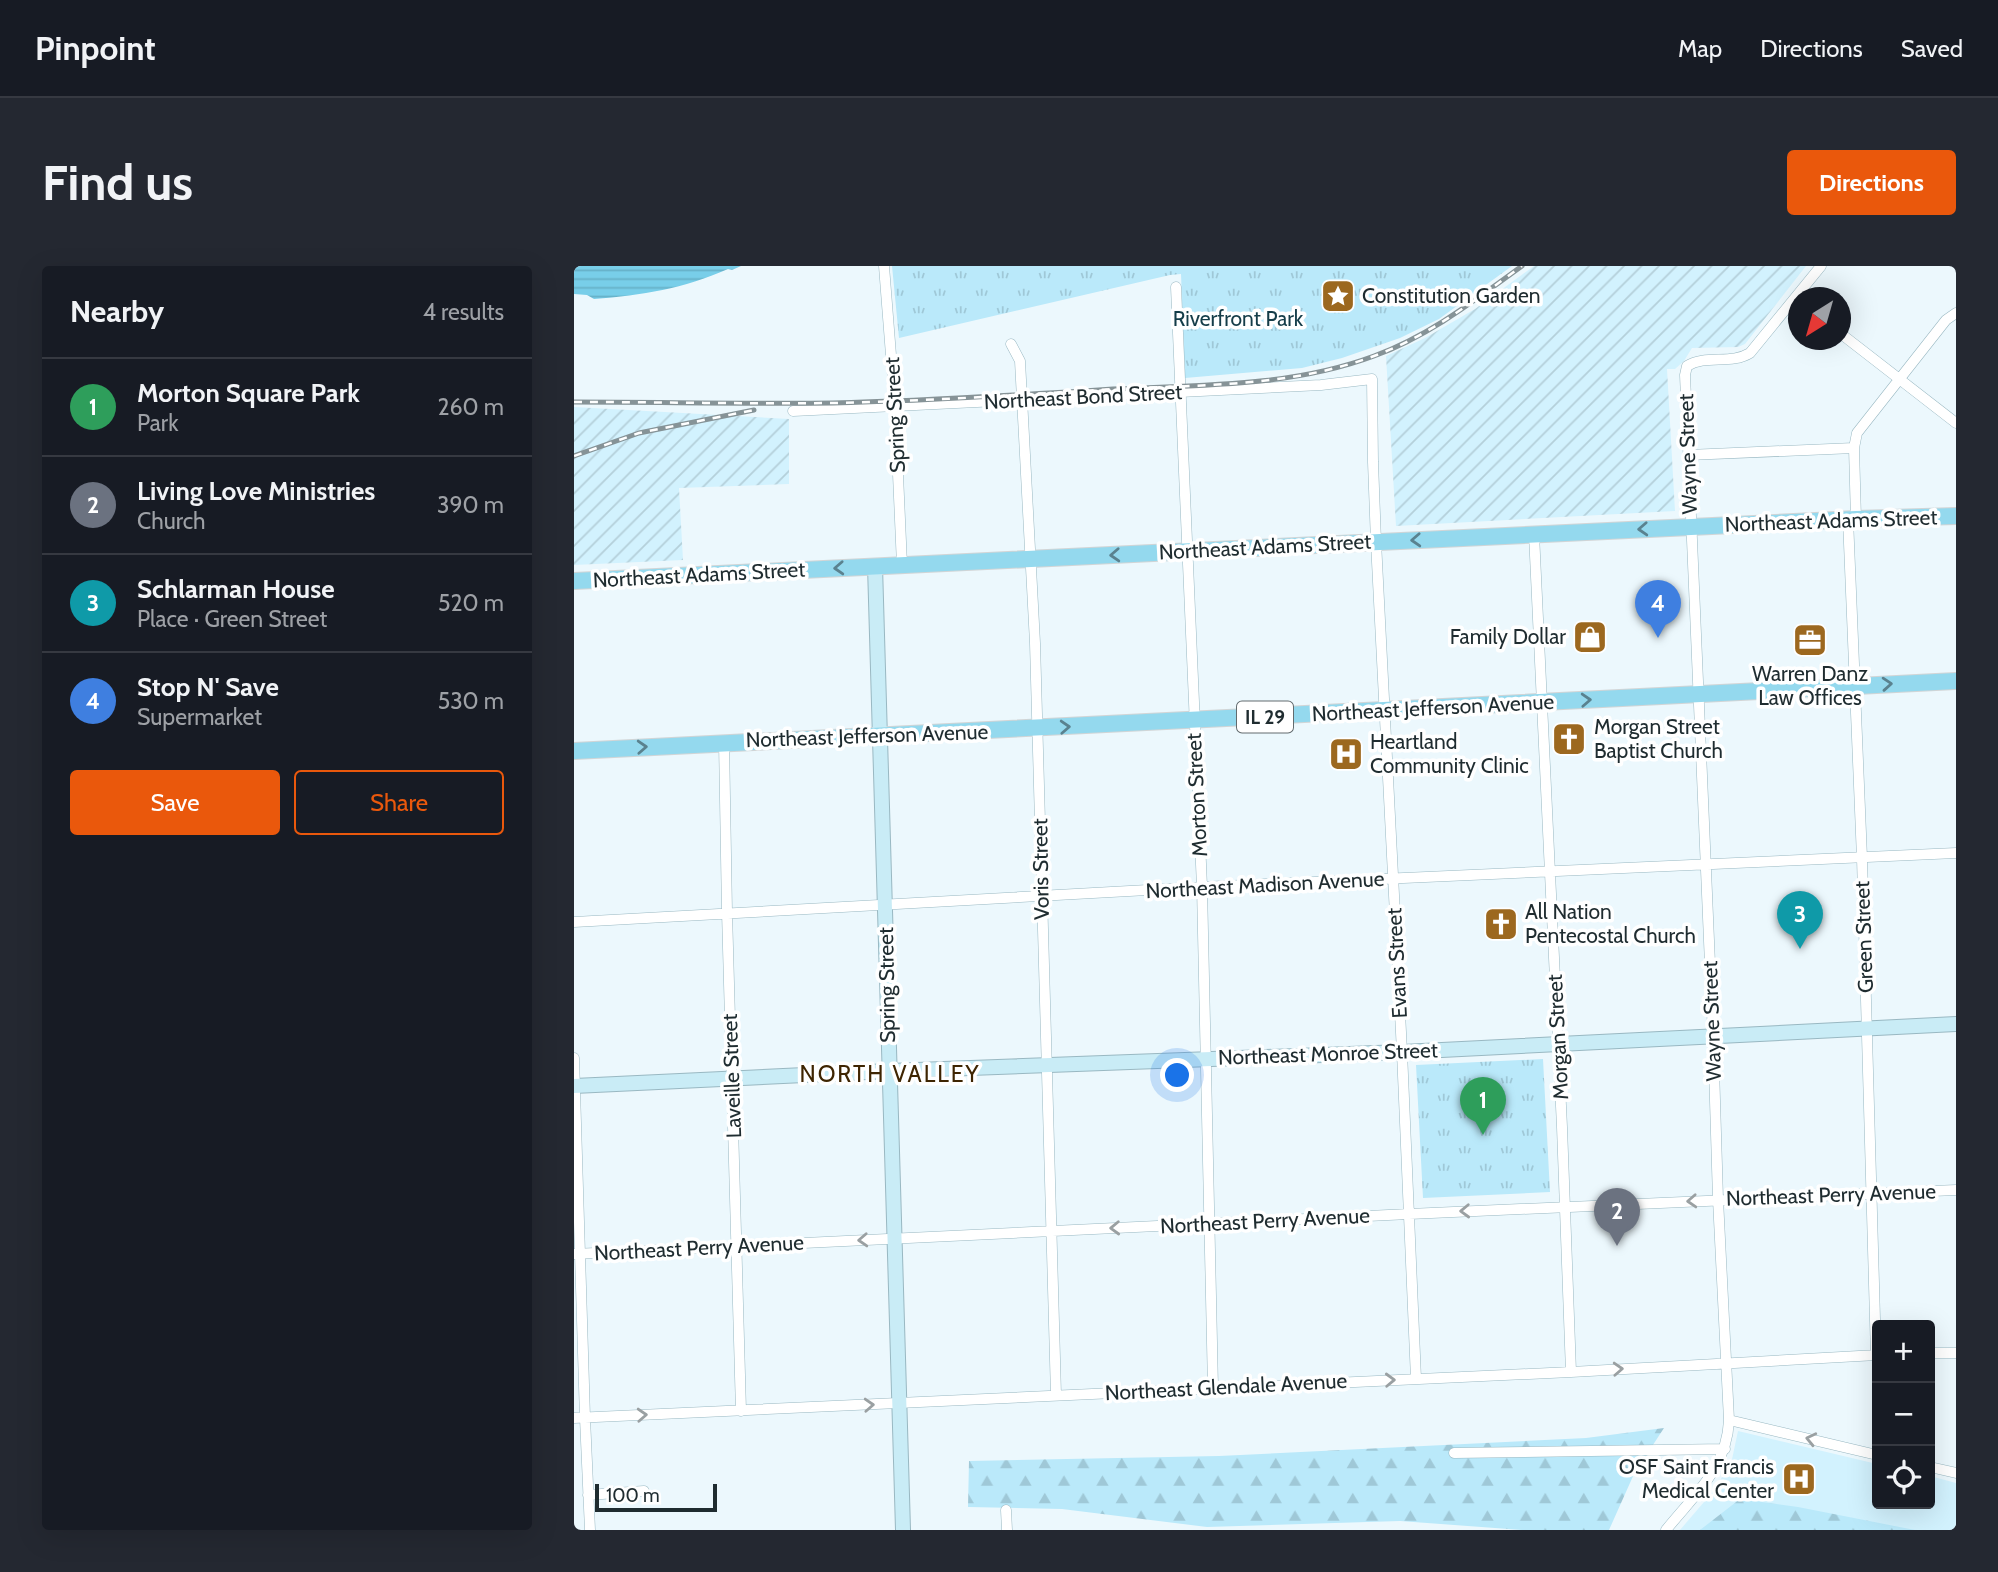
<!DOCTYPE html>
<html lang="en">
<head>
<meta charset="utf-8">
<style>
  body { margin:0; font-family:Cabin,sans-serif; background:#242831; color:#f1f3f6 }
  .controls { position:absolute; right:21px; bottom:21px; display:grid; overflow:hidden; border-radius:7px; box-shadow:0 7px 28px #0002 }
  .controls button { width:63px; height:63px; display:grid; place-items:center; padding:0; border:0; border-bottom:2px solid #363941; background:#171b24; color:#f1f3f6; font:35px sans-serif }
  .compass { position:absolute; left:1214px; top:21px; width:63px; height:63px; border-radius:50%; background:#171b24; box-shadow:0 7px 28px #0002; rotate:217deg }
  .scale { position:absolute; left:21px; bottom:18px; width:122px; box-sizing:border-box; padding-left:7px; border:4px solid #1f2c30; border-top:0; font-size:19px; line-height:24px; white-space:nowrap; color:#1f2c30; -webkit-text-stroke:5px #fff; paint-order:stroke }
  .you { position:absolute; left:604px; top:810px; width:24px; height:24px; margin:-18px; border:5px solid #fff; border-radius:50%; background:#1a73e8; box-shadow:0 0 0 10px #1a73e833 }
  .badge { display:grid; place-items:center; width:46px; height:46px; border-radius:50%; background:#ea580c; color:#fff; font-size:23px; font-weight:700 }
  .pin { position:absolute; translate:-50% -58px; filter:drop-shadow(0 2px 4px #0008) }
  .pin::after { content:''; position:absolute; top:37px; width:24px; height:21px; background:inherit; clip-path:polygon(0 0,100% 0,50% 100%) }
  .list { margin:0; padding:0; list-style:none }
  h2 { display:flex; justify-content:space-between; align-items:center; height:91px; margin:0; padding:0 28px; font-size:30px }
  h2 small { font-size:23px; font-weight:400; color:#9ea1a6 }
  .list li { display:grid; grid-template-columns:46px 1fr auto; gap:21px; align-items:center; box-sizing:border-box; height:98px; padding:0 28px; border-top:2px solid #363941 }
  .list b { display:block; font-size:26px; white-space:nowrap }
  .list p { margin:0; font-size:23px; white-space:nowrap; color:#9ea1a6 }
  .list em { font-size:23px; font-style:normal; color:#9ea1a6 }
  .actions { display:flex; gap:14px; padding:21px 28px }
  .actions a { flex:1; padding:16px 0; border:2px solid #ea580c; border-radius:7px; text-align:center; font-size:24px; color:#ea580c }
  .actions .main { background:#ea580c; color:#fff }
  .icon { flex:none; width:38px; height:38px; fill:none; stroke:currentColor; stroke-width:2; stroke-linecap:round; stroke-linejoin:round }
  .map { position:relative; flex:none; width:1382px; height:1264px; overflow:hidden; border-radius:7px }
  header { display:flex; align-items:center; gap:42px; box-sizing:border-box; height:98px; padding:0 35px; background:#171b24; border-bottom:2px solid #363941 }
  header strong { font-size:33px }
  nav { display:flex; gap:38px; margin-inline-start:auto; font-size:24px }
  .intro { display:flex; align-items:center; justify-content:space-between; box-sizing:border-box; height:168px; padding:0 42px }
  h1 { margin:0; font-size:49px }
  .button { padding:18px 32px; border-radius:7px; background:#ea580c; color:#fff; font-size:24px; font-weight:700 }
  main { display:flex; gap:42px; padding:0 42px }
  aside { flex:1; background:#171b24; border-radius:7px; box-shadow:0 7px 28px #0002 }
  .map>svg:first-child { display:block }
  .built { fill:#d2f2fe }
  .industrial { fill:url(#industrial-furrows) }
  .forest { fill:url(#forest-firs) }
  .park { fill:url(#park-tufts) }
  .water { fill:url(#water-rules) }
  .lines { fill:none; stroke-linecap:round; stroke-linejoin:round }
  .street-casing { stroke:#99b8c2; stroke-width:11 }
  .secondary-casing { stroke:#99b8c2; stroke-width:16 }
  .primary-casing { stroke:#d2d5d6; stroke-width:18 }
  .street { stroke:#fff; stroke-width:10 }
  .secondary { stroke:#c9ecf6; stroke-width:14 }
  .primary { stroke:#94d9ee; stroke-width:16 }
  .rail-casing { stroke:#869397; stroke-width:5 }
  .rail { stroke:#fff; stroke-width:2.5; stroke-dasharray:8; stroke-linecap:butt }
  .oneway { stroke:#5a828f }
  .oneway2 { stroke:#9aa0a2 }
  .labels { text-anchor:middle; stroke-width:7; stroke-linejoin:round; paint-order:stroke }
  .shield { fill:#fff; stroke:#626b6e; stroke-width:2 }
  .shield-label { font-size:19px; font-weight:bold; fill:#1f2c30 }
  .poi-label { font-size:21px; fill:#1f2c30; stroke:#fff; text-anchor:start }
  .park-label { font-size:21px; fill:#153d49; stroke:#fff }
  .street-label { font-size:21px; fill:#1f2c30; stroke:#fff }
  .neighbourhood-label { font-size:23px; letter-spacing:2px; fill:#3e2502; stroke:#fff }
</style>
</head>
<body>
<header>
<strong>Pinpoint</strong>
<nav><a>Map</a><a>Directions</a><a>Saved</a></nav>
</header>
<div class="intro"><h1>Find us</h1><a class="button">Directions</a></div>
<main>
<aside>
<h2>Nearby<small>4 results</small></h2>
<ul class="list">
<li><span class="badge" style="background:#2e9e5b">1</span><div><b>Morton Square Park</b><p>Park</p></div><em>260 m</em></li>
<li><span class="badge" style="background:#6b7280">2</span><div><b>Living Love Ministries</b><p>Church</p></div><em>390 m</em></li>
<li><span class="badge" style="background:#0f9aa8">3</span><div><b>Schlarman House</b><p>Place · Green Street</p></div><em>520 m</em></li>
<li><span class="badge" style="background:#3f7fe0">4</span><div><b>Stop N' Save</b><p>Supermarket</p></div><em>530 m</em></li>
</ul>
<div class="actions"><a class="main">Save</a><a>Share</a></div>
</aside>
<div class="map">
<svg width="1382" height="1264" viewBox="0 0 1382 1264">
  <defs>
    <pattern id="industrial-furrows" width="10" height="10" patternUnits="userSpaceOnUse" patternTransform="scale(1.75)"><rect width="10" height="10" fill="#d2f2fe"/><path d="M-1 1l2-2M0 10L10 0M9 11l2-2" fill="none" stroke="#b4d0da"/></pattern>
    <pattern id="forest-firs" width="22" height="20" patternUnits="userSpaceOnUse" patternTransform="scale(1.75)"><rect width="22" height="20" fill="#bae9fa"/><path d="M5 1l3.5 6h-7zM16 11l3.5 6h-7z" fill="#9fc8d7"/></pattern>
    <pattern id="park-tufts" width="24" height="20" patternUnits="userSpaceOnUse" patternTransform="scale(1.75)"><rect width="24" height="20" fill="#bae9fa"/><path d="M3 7l-1-3M5 7V3M7 7l1-3M15 17l-1-3M17 17v-4M19 17l1-3" fill="none" stroke="#9fc8d7"/></pattern>
    <pattern id="water-rules" width="6" height="5" patternUnits="userSpaceOnUse" patternTransform="scale(1.75)"><rect width="6" height="5" fill="#78cee9"/><path d="M0 2.5h6" fill="none" stroke="#67b1c8"/></pattern>
  </defs>
  <rect width="100%" height="100%" fill="#ecf8fd"/>
  <!-- built -->
  <path class="built" d="M1164,1165L1303,1198V1238H1356V1210L1382,1217V1264H1106L1136,1229L1157,1198Z"/>
  <!-- industrial -->
  <path class="industrial" d="M960,0H1232L1171,78L1164,81L1118,82L1110,95L1101,103H1093L1101,245L822,260L812,90L851,72L901,43Z
    M0,141L215,153V218L105,222L109,294L0,299Z"/>
  <!-- forest -->
  <path class="forest" d="M1090,1162L1060,1208L1035,1264H948L826,1255L633,1261L488,1243L394,1241L395,1195L645,1190L1012,1172Z
    M1166,1233L1224,1241L1341,1264H1126Z"/>
  <!-- park -->
  <path class="park" d="M318,0H938L865,53L826,72L768,92L728,102L611,112L607,8L596,9L325,72Z
    M969,793L976,926L849,932L842,799Z"/>
  <!-- water -->
  <path class="water" d="M0,0H167L158,4L154,3C109,23 69,29 20,33L13,29L0,28Z"/>
  <g class="lines">
    <!-- street casing -->
    <g class="street-casing">
      <path id="street" d="M310,0L321,140L328,299
        M602,21L628,621L639,1122
        M1266,67L1382,157
        M437,78L446,95L461,377L482,1129
        M219,145L747,119L798,113L799,196L802,276L828,786L842,1113
        M1114,189L1280,182
        M1274,253L1288,592L1302,1089
        M1282,253L1280,182L1283,167L1372,54L1382,47
        M960,268L988,861L997,1106
        M150,476L153,646L167,1145
        M0,656L628,621L1382,587
        M0,792L11,1152L16,1264
        M0,988L835,948L1382,924
        M1356,1087H1382
        M0,1152L997,1106L1303,1089
        M1155,1154L1303,1189
        M880,1187L1151,1183
        M1356,1201L1382,1207
        M14,1229L70,1225
        M432,1244L433,1264
        M1092,1264C1121,1228 1153,1202 1155,1154L1144,933L1139,769L1111,109L1113,100C1132,88 1157,99 1176,87L1247,0"/>
    </g>
    <!-- secondary casing -->
    <g class="secondary-casing">
      <path id="secondary" d="M301,300L329,1264
        M0,820L315,805L828,786L1382,758"/>
    </g>
    <!-- primary casing -->
    <g class="primary-casing">
      <path id="primary" d="M0,315L1282,253L1382,250
        M0,485L1382,415"/>
    </g>
    <!-- street -->
    <use href="#street" class="street"/>
    <!-- secondary -->
    <use href="#secondary" class="secondary"/>
    <!-- primary -->
    <use href="#primary" class="primary"/>
    <!-- rail casing -->
    <g class="rail-casing">
      <path id="rail" d="M0,136C86,136 173,138 259,137C352,135 446,129 539,123C625,119 717,121 800,90C855,70 901,34 948,0
        M0,190L65,167L180,144"/>
    </g>
    <!-- rail -->
    <use href="#rail" class="rail"/>
  </g>
  <!-- one-way arrows -->
  <defs><path id="oneway-chevron" d="M-2-3.5L2.5 0L-2 3.5" fill="none" stroke-width="1.6" stroke-linecap="round" stroke-linejoin="round" transform="scale(1.75)"/></defs>
  <g class="oneway">
    <use href="#oneway-chevron" transform="translate(1069 263) rotate(177)"/>
    <use href="#oneway-chevron" transform="translate(842 274) rotate(177)"/>
    <use href="#oneway-chevron" transform="translate(541 289) rotate(177)"/>
    <use href="#oneway-chevron" transform="translate(265 302) rotate(177)"/>
    <use href="#oneway-chevron" transform="translate(1313 418) rotate(-4)"/>
    <use href="#oneway-chevron" transform="translate(1012 434) rotate(-3)"/>
    <use href="#oneway-chevron" transform="translate(491 461) rotate(-3)"/>
    <use href="#oneway-chevron" transform="translate(68 481) rotate(-3)"/>
  </g>
  <g class="oneway2">
    <use href="#oneway-chevron" transform="translate(1118 935) rotate(177)"/>
    <use href="#oneway-chevron" transform="translate(891 945) rotate(178)"/>
    <use href="#oneway-chevron" transform="translate(541 962) rotate(178)"/>
    <use href="#oneway-chevron" transform="translate(289 974) rotate(177)"/>
    <use href="#oneway-chevron" transform="translate(1044 1103) rotate(-3)"/>
    <use href="#oneway-chevron" transform="translate(816 1114) rotate(-2)"/>
    <use href="#oneway-chevron" transform="translate(295 1139) rotate(-3)"/>
    <use href="#oneway-chevron" transform="translate(68 1149) rotate(-3)"/>
    <use href="#oneway-chevron" transform="translate(1237 1173) rotate(-167)"/>
  </g>
  <!-- icons -->
  <defs>
    <g id="sight-square" transform="scale(1.75)"><rect x="-9" y="-9" width="18" height="18" rx="4" fill="#9c681f" stroke="#fff"/><path d="M0-6L1.8-2.2L6-1.7L2.9 1.2L3.7 5.4L0 3.3L-3.7 5.4L-2.9 1.2L-6-1.7L-1.8-2.2Z" fill="#fff"/></g>
    <g id="shop-square" transform="scale(1.75)"><rect x="-9" y="-9" width="18" height="18" rx="4" fill="#9c681f" stroke="#fff"/><path d="M-5-2.5h2.3a2.7 3.5 0 0 1 5.4 0H5L5.5 6h-11ZM-1.5-2.5h3a1.5 2.3 0 0 0-3 0Z" fill="#fff"/></g>
    <g id="office-square" transform="scale(1.75)"><rect x="-9" y="-9" width="18" height="18" rx="4" fill="#9c681f" stroke="#fff"/><path d="M-6-3h4V-5.5h4V-3h4V5H-6ZM-1-4.5V-3h2v-1.5ZM-6 0V1H6V0Z" fill="#fff"/></g>
    <g id="church-square" transform="scale(1.75)"><rect x="-9" y="-9" width="18" height="18" rx="4" fill="#9c681f" stroke="#fff"/><path d="M-1.2-6h2.4v3.5h3.3v2.4h-3.3V6h-2.4V-.1h-3.3v-2.4h3.3Z" fill="#fff"/></g>
    <g id="hospital-square" transform="scale(1.75)"><rect x="-9" y="-9" width="18" height="18" rx="4" fill="#9c681f" stroke="#fff"/><path d="M-5-5h3v3.5h4V-5h3V5h-3V1.5h-4V5h-3Z" fill="#fff"/></g>
  </defs>
  <g fill-rule="evenodd">
    <use href="#sight-square" x="764" y="30"/>
    <use href="#shop-square" x="1016" y="371"/>
    <use href="#office-square" x="1236" y="374"/>
    <use href="#church-square" x="995" y="473"/>
    <use href="#hospital-square" x="772" y="488"/>
    <use href="#church-square" x="927" y="658"/>
    <use href="#hospital-square" x="1225" y="1213"/>
  </g>
  <g class="labels">
    <!-- shield labels -->
    <rect class="shield" x="663" y="435.5" width="56" height="31" rx="5"/>
    <g class="shield-label">
      <text x="691" y="458">IL 29</text>
    </g>
    <!-- poi labels -->
    <g class="poi-label">
      <text x="788" y="37">Constitution Garden</text>
      <text x="992" y="378" text-anchor="end">Family Dollar</text>
      <text x="1236" y="415" text-anchor="middle">Warren Danz<tspan x="1236" dy="24">Law Offices</tspan></text>
      <text x="1020" y="468">Morgan Street<tspan x="1020" dy="24">Baptist Church</tspan></text>
      <text x="796" y="483">Heartland<tspan x="796" dy="24">Community Clinic</tspan></text>
      <text x="951" y="653">All Nation<tspan x="951" dy="24">Pentecostal Church</tspan></text>
      <text x="1200" y="1208" text-anchor="end">OSF Saint Francis<tspan x="1200" dy="24">Medical Center</tspan></text>
    </g>
    <!-- park labels -->
    <g class="park-label">
      <text x="664" y="60">Riverfront Park</text>
    </g>
    <!-- street labels -->
    <g class="street-label">
      <text transform="translate(509 131) rotate(-3)" y="7">Northeast Bond Street</text>
      <text transform="translate(321 149) rotate(-93)" y="7">Spring Street</text>
      <text transform="translate(1114 188) rotate(-92)" y="7">Wayne Street</text>
      <text transform="translate(1257 255) rotate(-2)" y="7">Northeast Adams Street</text>
      <text transform="translate(691 281) rotate(-3)" y="7">Northeast Adams Street</text>
      <text transform="translate(125 309) rotate(-3)" y="7">Northeast Adams Street</text>
      <text transform="translate(859 442) rotate(-3)" y="7">Northeast Jefferson Avenue</text>
      <text transform="translate(293 470) rotate(-2)" y="7">Northeast Jefferson Avenue</text>
      <text transform="translate(623 529) rotate(-93)" y="7">Morton Street</text>
      <text transform="translate(467 603) rotate(-91)" y="7">Voris Street</text>
      <text transform="translate(691 619) rotate(-3)" y="7">Northeast Madison Avenue</text>
      <text transform="translate(1290 671) rotate(-92)" y="7">Green Street</text>
      <text transform="translate(823 697) rotate(-93)" y="7">Evans Street</text>
      <text transform="translate(313 719) rotate(-91)" y="7">Spring Street</text>
      <text transform="translate(1138 755) rotate(-92)" y="7">Wayne Street</text>
      <text transform="translate(984 771) rotate(-93)" y="7">Morgan Street</text>
      <text transform="translate(754 788) rotate(-2)" y="7">Northeast Monroe Street</text>
      <text transform="translate(158 810) rotate(-92)" y="7">Laveille Street</text>
      <text transform="translate(1257 929) rotate(-2)" y="7">Northeast Perry Avenue</text>
      <text transform="translate(691 955) rotate(-3)" y="7">Northeast Perry Avenue</text>
      <text transform="translate(125 982) rotate(-3)" y="7">Northeast Perry Avenue</text>
      <text transform="translate(652 1121) rotate(-3)" y="7">Northeast Glendale Avenue</text>
    </g>
    <!-- neighbourhood labels -->
    <g class="neighbourhood-label">
      <text x="316" y="816">NORTH VALLEY</text>
    </g>
  </g>
</svg>
<div class="controls">
<button>+</button>
<button>−</button>
<button><svg class="icon" aria-label="locate" viewBox="0 0 24 24"><circle cx="12" cy="12" r="6"/><path d="M12 2v4M12 18v4M2 12h4M18 12h4"/></svg></button>
</div>
<svg class="compass" viewBox="-18 -18 36 36"><path d="M0-13l5 13h-10z" fill="#e53935"/><path d="M0 13l5-13h-10z" fill="#9ea1a6"/></svg>
<div class="scale">100 m</div>
<div class="you"></div>
<div class="pin badge" style="left:909px;top:869px;background:#2e9e5b">1</div>
<div class="pin badge" style="left:1043px;top:980px;background:#6b7280">2</div>
<div class="pin badge" style="left:1226px;top:683px;background:#0f9aa8">3</div>
<div class="pin badge" style="left:1084px;top:372px;background:#3f7fe0">4</div>
</div>
</main>
</body>
</html>
